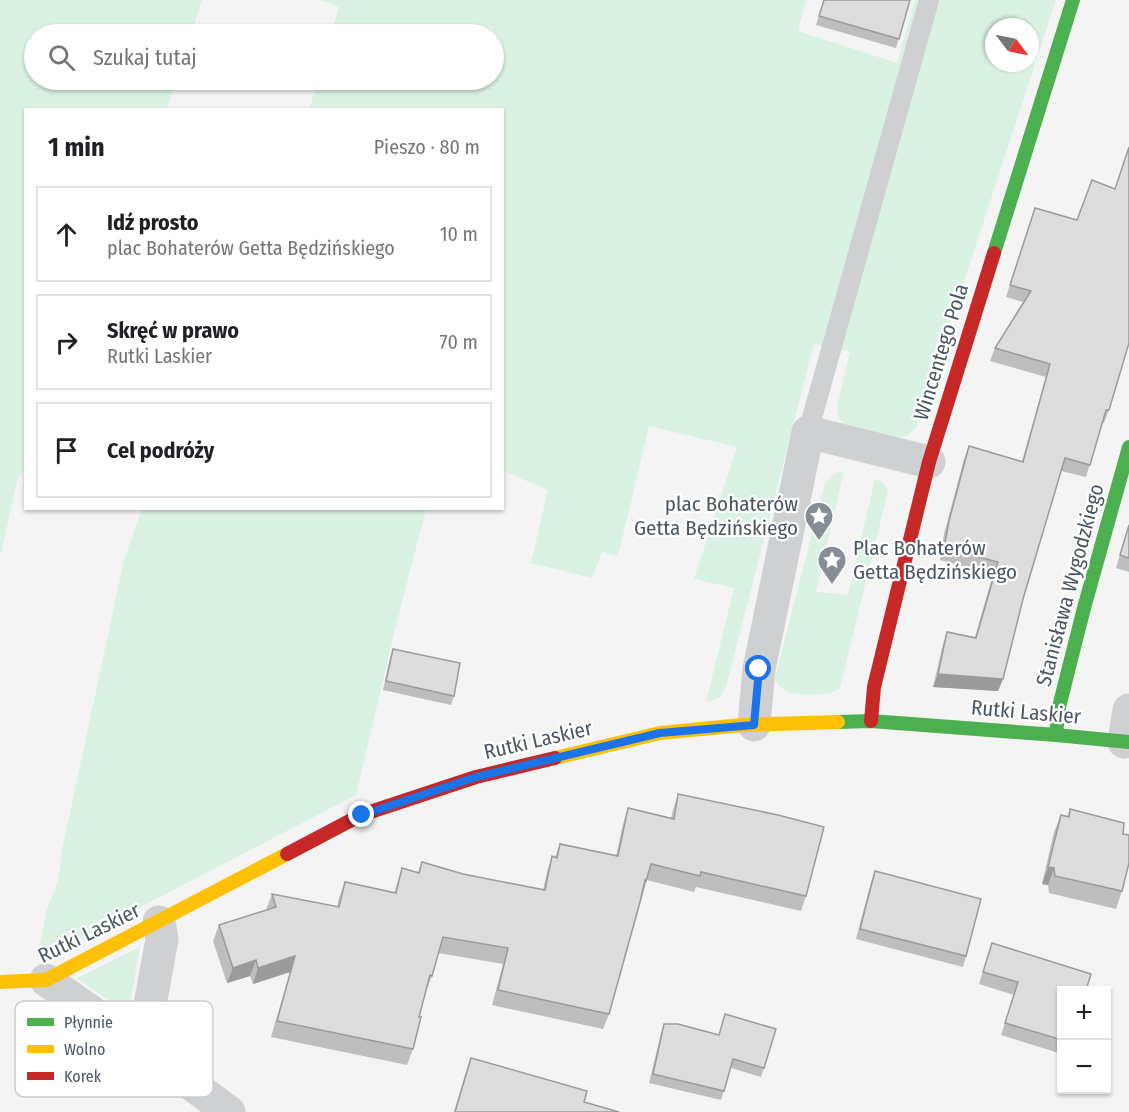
<!DOCTYPE html>
<html lang="pl">
<head>
<meta charset="utf-8">
<style>
  body { margin:0; font-family:"Fira Sans Condensed",sans-serif; background:#f6f6f6; color:#202124 }
  .controls { position:absolute; right:18px; bottom:18px; display:grid; overflow:hidden; border-radius:0px; box-shadow:0 2px 4px #0004 }
  .controls button { width:54px; height:54px; display:grid; place-items:center; padding:0; border:0; border-bottom:2px solid #e0e0e0; background:#fff; color:#202124; font:30px sans-serif }
  .compass { position:absolute; left:985px; top:18px; width:54px; height:54px; border-radius:50%; background:#fff; box-shadow:0 2px 4px #0004; rotate:122deg }
  .stop { position:absolute; width:18px; height:18px; margin:-14px; border:4px solid #1a73e8; border-radius:50%; background:#fff }
  .stop.end { background:#1a73e8; border-color:#fff; box-shadow:0 2px 6px #0008 }
  .list { margin:0; padding:0; list-style:none }
  h2 { display:flex; justify-content:space-between; align-items:center; height:78px; margin:0; padding:0 24px; font-size:26px }
  h2 small { font-size:20px; font-weight:400; color:#757577 }
  .list li { display:grid; grid-template-columns:39px 1fr auto; gap:18px; align-items:center; box-sizing:border-box; height:96px; margin:0 12px 12px; padding:0 12px; border:2px solid #e0e0e0; border-radius:0px }
  .list b { display:block; font-size:22px; white-space:nowrap }
  .list p { margin:0; font-size:20px; white-space:nowrap; color:#757577 }
  .list em { font-size:20px; font-style:normal; color:#757577 }
  .icon { flex:none; width:33px; height:33px; fill:none; stroke:currentColor; stroke-width:2; stroke-linecap:round; stroke-linejoin:round }
  .map { position:relative; flex:none; width:1129px; height:1112px; overflow:hidden }
  .search { position:absolute; background:#fff; box-shadow:0 2px 4px #0004; left:24px; top:24px; width:480px; height:66px; display:flex; align-items:center; gap:15px; box-sizing:border-box; padding:0 21px; border-radius:33px; color:#757577; font-size:22px }
  .panel { position:absolute; background:#fff; box-shadow:0 2px 4px #0004; left:24px; top:108px; width:480px; height:402px; border-radius:0px }
  .map>svg:first-child { display:block }
  .green { fill:#d9f2e3; fill-rule:evenodd }
  .lines { fill:none; stroke-linecap:round; stroke-linejoin:round }
  .lane { stroke:#ced0d2; stroke-width:20 }
  .street { stroke:#ced0d2; stroke-width:33 }
  .fast { stroke:#4caf50; stroke-width:14 }
  .slow { stroke:#ffc107; stroke-width:14 }
  .jam { stroke:#c62828; stroke-width:14 }
  .wall { fill:#bebebf }
  .shaded-wall { fill:#9b9b9b }
  .building { fill:#ddddde; stroke:#9b9b9b; stroke-width:1.5 }
  .route { stroke:#1a73e8; stroke-width:8 }
  .labels { text-anchor:middle; stroke-width:4.5; stroke-linejoin:round; paint-order:stroke }
  .street-label { font-size:21px; fill:#4a5661; stroke:#fff }
  .poi-label { font-size:21px; fill:#4a5661; stroke:#fff; text-anchor:end }
  .key { fill:#fff; stroke:#c9ccd0; stroke-width:1.5 }
  .key-label { font-size:16px; fill:#4a5661 }
</style>
</head>
<body>
<div class="map">
<svg width="1129" height="1112" viewBox="0 0 1129 1112">
  <rect width="100%" height="100%" fill="#f4f4f4"/>
  <!-- green -->
  <path class="green" d="M0,0H202L191,34H34V80H176L167,109L26,110L25,469L18,477L0,557Z
    M320,0H806L798,31L897,63L915,0H1056L916,428L906,436L894,439L846,427L839,418L837,407L850,351L814,344L726,687L719,698L706,702L734,588L694,579L737,447L649,426L618,556L602,552L592,578L531,563L548,490L503,471L502,110H309L318,80H494V34H331L339,7ZM994,27H1030V63H994Z
    M844,471L816,592L848,595L875,479L883,482L888,491L840,688C833,694 826,693 817,694C801,695 782,696 775,678L825,483L835,473Z
    M142,509H426L395,629L356,795L79,939L38,956L47,909L58,882L62,850L124,560Z
    M140,947L128,1014L77,978Z"/>
  <g class="lines">
    <!-- lane -->
    <path class="lane" d="M808,432L929,0"/>
    <!-- street -->
    <path class="street" d="M754,725L759,669L808,432L929,462
      M1124,742L1129,710
      M46,980L137,1044L229,1112
      M137,1044L146,1027L162,939L159,922"/>
    <!-- fast -->
    <path class="fast" d="M994,253L1073,0
      M838,722L871,721L1056,735L1129,742
      M1056,735L1059,707L1084,608L1129,447"/>
    <!-- slow -->
    <path class="slow" d="M555,758L660,733L742,725L838,722
      M0,982L46,980L287,854"/>
    <!-- jam -->
    <path class="jam" d="M871,721L874,687L929,462L994,253
      M287,854L361,815L476,777L555,758"/>
  </g>
  <!-- wall -->
  <path class="wall" d="M824,0H910L896,48L816,25Z
    M1035,208L1109,410L1104,423H1102L1086,477L1061,471L1023,599L1003,679L998,691L933,687L943,644L947,632L975,637L993,574L940,560L944,534L964,459L969,446L1022,461L1046,377L990,361L995,348L1023,302L1006,297Z
    M1129,524V572L1116,568Z
    M393,649L454,696L451,705L383,690L390,658Z
    M678,794L806,896L801,911L696,887L694,892L647,880L609,1014L603,1029L492,1005L503,964L438,953L432,976L426,991L419,1017L413,1049L407,1065L271,1037L290,972L253,984L250,976L227,983L213,941L219,925L266,910L272,894L337,907L339,898L345,882L394,893L402,868L418,873L422,862L463,874L543,890L547,872L552,856L555,857L560,844L616,856L623,824L628,808L671,818L673,810Z
    M1070,809L1123,834L1122,891L1116,909L1049,893L1048,885L1042,884L1054,832L1061,815L1067,817Z
    M875,871L966,956L963,967L856,939L871,882Z
    M992,943L1062,990V1045L1059,1053L1001,1035L1014,995L979,984Z
    M725,1014L764,1068L761,1077L731,1068L721,1100L649,1083L661,1033L664,1024L719,1035Z
    M471,1058L584,1102L619,1112H454L465,1075Z"/>
  <!-- shaded-wall -->
  <path class="shaded-wall" d="M938,674L1003,679L998,691L933,687Z
    M1048,867L1054,868L1048,885L1042,884Z
    M295,956L290,972L253,984L258,968Z
    M256,960L250,976L227,983L233,968Z"/>
  <!-- building -->
  <path class="building" d="M824,0H910L899,39L819,16Z
    M1129,147V343L1109,410H1106L1090,465L1065,458L1023,599L1003,679L938,674L947,632L976,638L998,562L944,548L949,521L969,446L1023,462L1050,364L995,348L1031,291L1010,285L1035,208L1077,220L1092,180L1115,189Z
    M1129,525V558L1120,555Z
    M393,649L460,663L454,696L386,681Z
    M678,794L778,815L824,827L806,896L701,872L700,876L651,864L646,881L645,880L640,902L609,1014L498,990L508,948L443,937L432,976L430,975L419,1017H421L413,1049L277,1021L295,956L258,968L256,960L233,968L219,925L276,907L272,894L339,907L345,882L396,893L402,868L419,873L422,862L463,874L545,890L552,856L557,858L560,844L618,856L628,808L674,819Z
    M1070,809L1124,823L1123,834L1129,835V863L1122,891L1055,876L1054,868L1048,867L1061,815L1069,817Z
    M875,871L981,899L966,956L860,929Z
    M992,943L1091,974L1086,990H1062V1040L1005,1023L1018,982L983,972Z
    M725,1014L776,1029L764,1068L733,1059L724,1091L653,1074L664,1024H678L719,1035Z
    M471,1058L587,1091L584,1102L619,1112H455Z"/>
  <g class="lines">
    <!-- route -->
    <path class="route" d="M362,815L476,777L660,733L754,725L759,669"/>
  </g>
  <!-- icons -->
  <defs>
    <g id="sight-pin" transform="scale(1.5)"><path d="M0 17L-7.5 6A9.5 9.5 0 1 1 7.5 6Z" fill="#868d94" stroke="#fff"/><path d="M0-6L1.8-2.2L6-1.7L2.9 1.2L3.7 5.4L0 3.3L-3.7 5.4L-2.9 1.2L-6-1.7L-1.8-2.2Z" fill="#fff"/></g>
  </defs>
  <g fill-rule="evenodd">
    <use href="#sight-pin" x="819" y="516"/>
    <use href="#sight-pin" x="832" y="560"/>
  </g>
  <g class="labels">
    <!-- street labels -->
    <g class="street-label">
      <text transform="translate(941 352) rotate(-73)" y="7">Wincentego Pola</text>
      <text transform="translate(1070 585) rotate(-75)" y="7">Stanisława Wygodzkiego</text>
      <text transform="translate(1026 712) rotate(5)" y="7">Rutki Laskier</text>
      <text transform="translate(538 740) rotate(-13)" y="7">Rutki Laskier</text>
      <text transform="translate(89 933) rotate(-26)" y="7">Rutki Laskier</text>
    </g>
    <!-- poi labels -->
    <g class="poi-label">
      <text x="798" y="511">plac Bohaterów<tspan x="798" dy="24">Getta Będzińskiego</tspan></text>
      <text x="853" y="555" text-anchor="start">Plac Bohaterów<tspan x="853" dy="24">Getta Będzińskiego</tspan></text>
    </g>
  </g>
  <!-- legend -->
  <rect x="15" y="1001" width="198" height="96" rx="9" class="key"/>
  <rect x="27" y="1018" width="27" height="8" fill="#4caf50"/>
  <rect x="27" y="1045" width="27" height="8" fill="#ffc107"/>
  <rect x="27" y="1072" width="27" height="8" fill="#c62828"/>
  <g class="key-label">
    <text x="64" y="1028">Płynnie</text>
    <text x="64" y="1055">Wolno</text>
    <text x="64" y="1082">Korek</text>
  </g>
</svg>
<div class="controls">
<button>+</button>
<button>−</button>
</div>
<svg class="compass" viewBox="-18 -18 36 36"><path d="M0-13l5 13h-10z" fill="#e53935"/><path d="M0 13l5-13h-10z" fill="#757577"/></svg>
<div class="stop" style="left:759px;top:669px"></div>
<div class="stop end" style="left:362px;top:815px"></div>
<div class="search"><svg class="icon" aria-label="search" viewBox="0 0 24 24"><circle cx="10" cy="10" r="6"/><path d="M15 15l6 6"/></svg>Szukaj tutaj</div>
<section class="panel">
<h2>1 min<small>Pieszo · 80 m</small></h2>
<ul class="list">
<li><svg class="icon" aria-label="ahead" viewBox="0 0 24 24"><path d="M12 20V5M6 11l6-6 6 6"/></svg><div><b>Idź prosto</b><p>plac Bohaterów Getta Będzińskiego</p></div><em>10 m</em></li>
<li><svg class="icon" aria-label="right" viewBox="0 0 24 24"><path d="M7 20v-9h11M14 6l5 5-5 5"/></svg><div><b>Skręć w prawo</b><p>Rutki Laskier</p></div><em>70 m</em></li>
<li><svg class="icon" aria-label="arrive" viewBox="0 0 24 24"><path d="M6 21V4h12l-3 4 3 4H6"/></svg><div><b>Cel podróży</b></div></li>
</ul>
</section>
</div>
</body>
</html>
